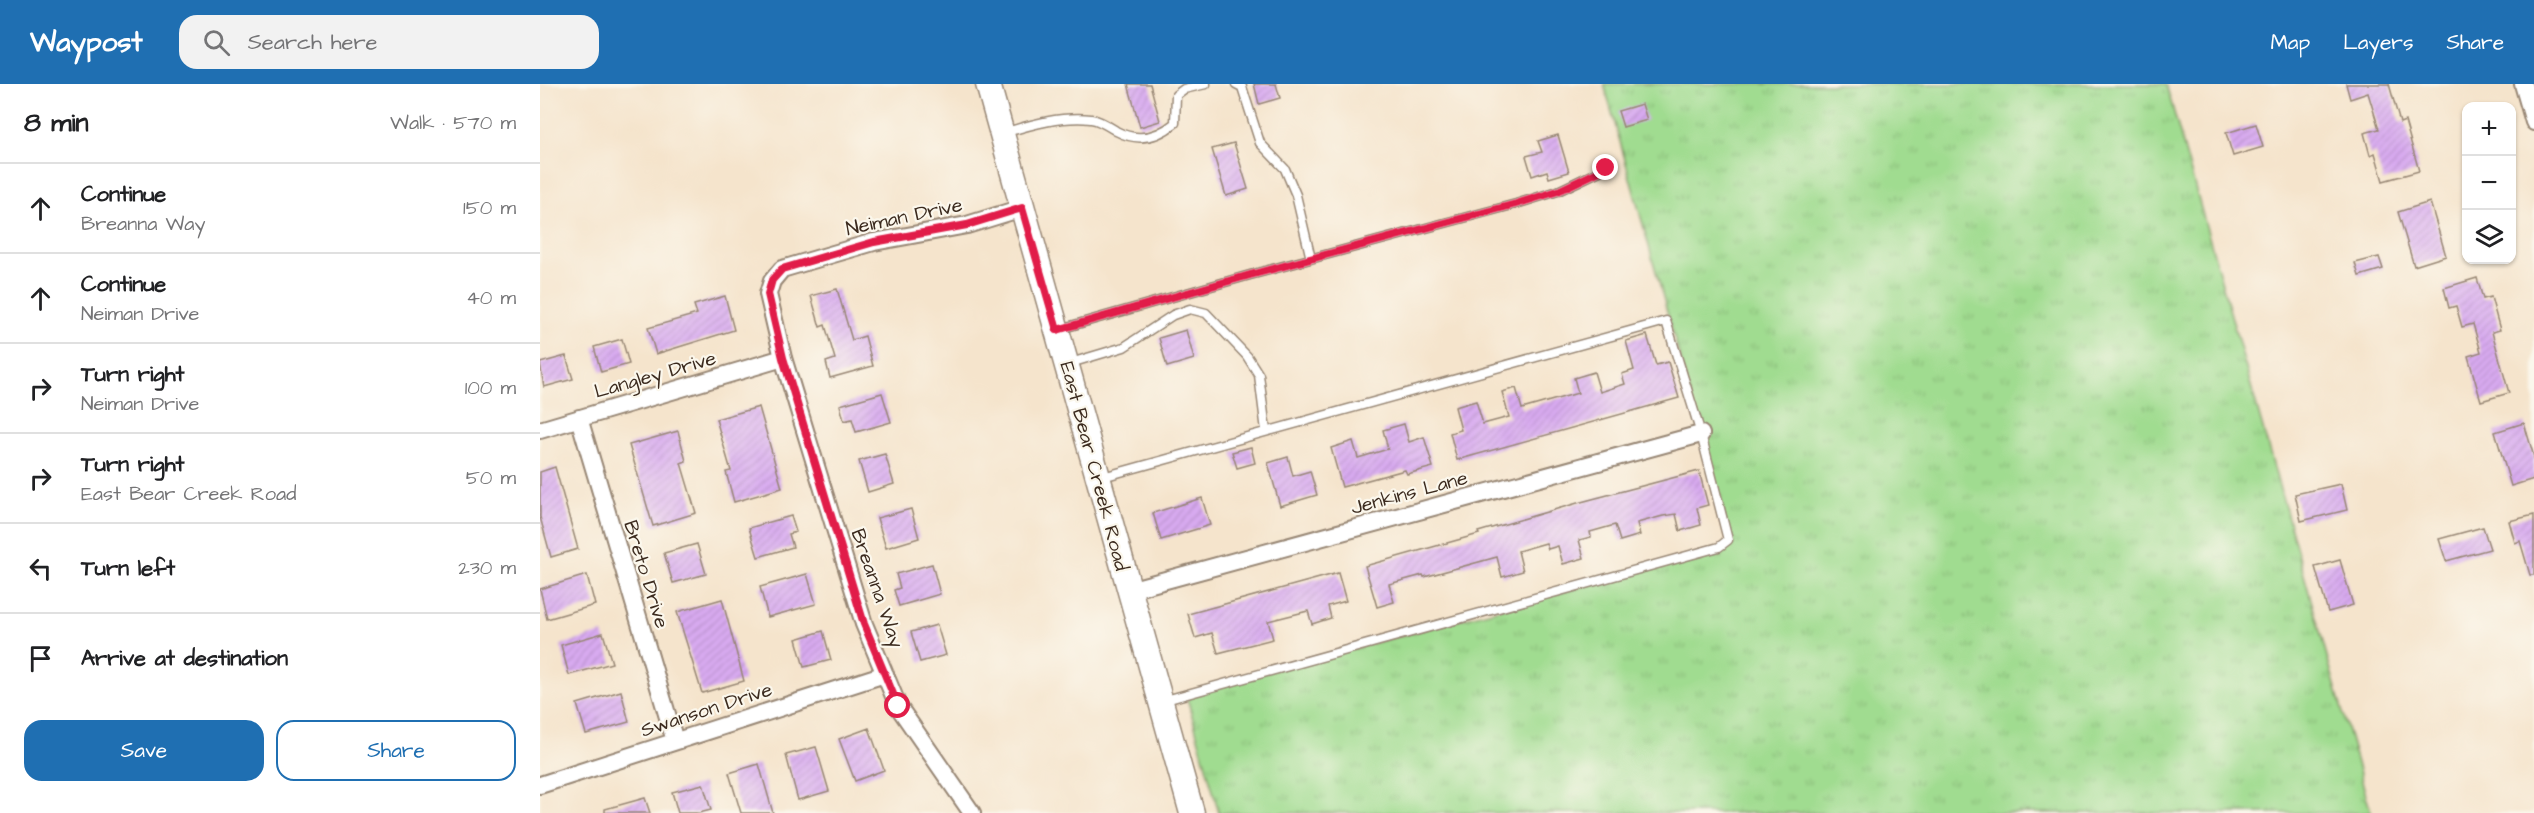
<!DOCTYPE html>
<html lang="en">
<head>
<meta charset="utf-8">
<style>
  body { margin:0; font-family:"Architects Daughter",sans-serif; background:#f2f2f2; color:#202124 }
  .controls { position:absolute; right:18px; top:18px; display:grid; overflow:hidden; border-radius:12px; box-shadow:0 2px 4px #0004 }
  .controls button { width:54px; height:54px; display:grid; place-items:center; padding:0; border:0; border-bottom:2px solid #e0e0e0; background:#fff; color:#202124; font:30px sans-serif }
  .stop { position:absolute; width:18px; height:18px; margin:-14px; border:4px solid #e11d48; border-radius:50%; background:#fff }
  .stop.end { background:#e11d48; border-color:#fff; box-shadow:0 2px 6px #0008 }
  .list { margin:0; padding:0; list-style:none }
  h2 { display:flex; justify-content:space-between; align-items:center; height:78px; margin:0; padding:0 24px; font-size:26px }
  h2 small { font-size:20px; font-weight:400; color:#757577 }
  .list li { display:grid; grid-template-columns:39px 1fr auto; gap:18px; align-items:center; box-sizing:border-box; height:90px; padding:0 24px; border-top:2px solid #e0e0e0 }
  .list b { display:block; font-size:22px; white-space:nowrap }
  .list p { margin:0; font-size:20px; white-space:nowrap; color:#757577 }
  .list em { font-size:20px; font-style:normal; color:#757577 }
  .actions { display:flex; gap:12px; padding:18px 24px }
  .actions a { flex:1; padding:14px 0; border:2px solid #1f6fb2; border-radius:18px; text-align:center; font-size:21px; color:#1f6fb2 }
  .actions .main { background:#1f6fb2; color:#fff }
  .icon { flex:none; width:33px; height:33px; fill:none; stroke:currentColor; stroke-width:2; stroke-linecap:round; stroke-linejoin:round }
  .map { position:relative; flex:none; width:1994px; height:729px; overflow:hidden }
  header { display:flex; align-items:center; gap:36px; box-sizing:border-box; height:84px; padding:0 30px; background:#1f6fb2; color:#fff }
  header strong { font-size:28px }
  nav { display:flex; gap:33px; margin-inline-start:auto; font-size:21px }
  .search { width:420px; height:54px; background:#f2f2f2; display:flex; align-items:center; gap:15px; box-sizing:border-box; padding:0 21px; border-radius:18px; color:#757577; font-size:22px }
  main { display:flex }
  aside { flex:1; background:#fff }
  .map>svg:first-child { display:block }
  .grass { fill:url(#grass-tufts); stroke:#6e8357; stroke-width:1.5 }
  .building { fill:url(#building-hatch) }
  .lines { fill:none; stroke-linecap:round; stroke-linejoin:round }
  .lane-casing { stroke:#988775; stroke-width:11 }
  .street-casing { stroke:#988775; stroke-width:20 }
  .secondary-casing { stroke:#988775; stroke-width:27 }
  .lane { stroke:#fff; stroke-width:8 }
  .street { stroke:#fff; stroke-width:16 }
  .secondary { stroke:#fff; stroke-width:24 }
  .route { stroke:#e11d48; stroke-width:8 }
  .labels { text-anchor:middle; stroke-width:4.5; stroke-linejoin:round; paint-order:stroke }
  .street-label { font-size:20px; fill:#3b2a1e; stroke:#fbf7ec }
</style>
</head>
<body>
<header>
<strong>Waypost</strong>
<div class="search"><svg class="icon" aria-label="search" viewBox="0 0 24 24"><circle cx="10" cy="10" r="6"/><path d="M15 15l6 6"/></svg>Search here</div>
<nav><a>Map</a><a>Layers</a><a>Share</a></nav>
</header>
<main>
<aside>
<h2>8 min<small>Walk · 570 m</small></h2>
<ul class="list">
<li><svg class="icon" aria-label="ahead" viewBox="0 0 24 24"><path d="M12 20V5M6 11l6-6 6 6"/></svg><div><b>Continue</b><p>Breanna Way</p></div><em>150 m</em></li>
<li><svg class="icon" aria-label="ahead" viewBox="0 0 24 24"><path d="M12 20V5M6 11l6-6 6 6"/></svg><div><b>Continue</b><p>Neiman Drive</p></div><em>40 m</em></li>
<li><svg class="icon" aria-label="right" viewBox="0 0 24 24"><path d="M7 20v-9h11M14 6l5 5-5 5"/></svg><div><b>Turn right</b><p>Neiman Drive</p></div><em>100 m</em></li>
<li><svg class="icon" aria-label="right" viewBox="0 0 24 24"><path d="M7 20v-9h11M14 6l5 5-5 5"/></svg><div><b>Turn right</b><p>East Bear Creek Road</p></div><em>50 m</em></li>
<li><svg class="icon" aria-label="left" viewBox="0 0 24 24"><path d="M17 20v-9H6M10 6l-5 5 5 5"/></svg><div><b>Turn left</b></div><em>230 m</em></li>
<li><svg class="icon" aria-label="arrive" viewBox="0 0 24 24"><path d="M6 21V4h12l-3 4 3 4H6"/></svg><div><b>Arrive at destination</b></div></li>
</ul>
<div class="actions"><a class="main">Save</a><a>Share</a></div>
</aside>
<div class="map">
<svg width="1994" height="729" viewBox="0 0 1994 729">
  <defs>
    <pattern id="grass-tufts" width="24" height="20" patternUnits="userSpaceOnUse" patternTransform="scale(1.5)"><rect width="24" height="20" fill="#a0dc90"/><path d="M3 7l-1-3M5 7V3M7 7l1-3M15 17l-1-3M17 17v-4M19 17l1-3" fill="none" stroke="#8bbd7c"/></pattern>
    <pattern id="building-hatch" width="6" height="6" patternUnits="userSpaceOnUse" patternTransform="scale(1.5)"><rect width="6" height="6" fill="#d8aaf0"/><path d="M-1 1l2-2M0 6l6-6M5 7l2-2" fill="none" stroke="#ba92cd"/></pattern>
  </defs>
  <rect width="100%" height="100%" fill="#fbf7ec"/>
  <filter id="ink" filterUnits="userSpaceOnUse"><feTurbulence type="fractalNoise" baseFrequency=".0167" numOctaves="2"/><feDisplacementMap in="SourceGraphic" scale="12" xChannelSelector="R" yChannelSelector="G"/><feConvolveMatrix kernelMatrix="1 2 1 2 8 2 1 2 1" color-interpolation-filters="sRGB"/></filter>
  <filter id="wash" filterUnits="userSpaceOnUse"><feTurbulence type="fractalNoise" baseFrequency=".008" numOctaves="4" result="noise"/><feDisplacementMap in="SourceGraphic" scale="24" xChannelSelector="R" yChannelSelector="G"/><feGaussianBlur stdDeviation="1.35" result="paint"/><feColorMatrix in="noise" values="0 0 0 0 0 0 0 0 0 0 0 0 0 0 0 0 0 1.4 0 .05"/><feComposite in="paint" operator="in"/></filter>
  <g filter="url(#wash)">
    <rect width="100%" height="100%" fill="#f5e4cc"/>
    <!-- grass -->
    <path class="grass" d="M1064,0H1626L1831,729H679L646,610L1192,462Z"/>
    <g id="blocks">
      <!-- building -->
      <path class="building" d="M588,0H610L620,37L600,43Z
        M714,0H736L740,14L719,20Z
        M1806,0H1849L1860,39L1865,37L1879,87L1843,97L1835,69L1830,71L1824,49L1839,45L1828,9L1810,15Z
        M1102,20L1107,36L1083,43L1078,27Z
        M1716,40L1723,63L1693,72L1686,49Z
        M1018,51L1029,88L1009,94L1007,87L992,92L986,72L1002,68L998,57Z
        M694,59L708,105L686,112L672,65Z
        M1890,118L1906,172L1874,182L1858,128Z
        M1839,173L1843,185L1819,192L1815,179Z
        M1937,194L1943,215L1951,213L1960,246L1952,248L1969,309L1941,317L1928,272L1941,268L1933,240L1922,243L1916,222L1909,224L1904,204Z
        M297,205L312,256L325,252L333,282L290,294L286,278L295,275L285,241L280,243L271,212Z
        M185,212L194,246L116,270L108,244L157,230L154,221Z
        M646,246L654,275L627,283L619,254Z
        M1107,251L1116,281L1128,278L1139,314L917,376L910,349L921,346L915,323L936,317L943,340L969,333L962,308L976,304L982,325L1038,309L1034,294L1054,288L1060,308L1085,300L1082,290L1094,286L1086,257Z
        M82,255L89,280L61,288L54,263Z
        M26,272L33,295L4,303L0,279Z
        M342,309L351,338L316,348L312,335L304,337L300,321Z
        M219,323L242,404L194,418L186,388L191,387L176,335Z
        M1984,339L1994,373V395L1971,402L1955,348Z
        M864,340L869,358L884,353L893,383L867,390L865,386L802,403L791,364L813,357L818,374L848,365L843,346Z
        M138,347L146,377L141,379L156,429L113,442L89,361Z
        M711,363L715,379L697,384L692,368Z
        M345,370L354,400L328,408L319,377Z
        M748,373L753,392L770,387L777,411L740,422L728,379Z
        M15,383L38,465L11,473L0,433V388Z
        M1159,387L1168,421L1157,424L1161,441L1140,447L1136,430L1123,432L1097,439L1100,451L1080,457L1075,441L1050,448L1051,453L1039,456L1044,474L1023,480L1018,462L1008,465L1006,459L978,467L983,487L962,493L957,473L884,493L883,491L849,500L854,518L837,523L825,482L939,450L938,448L1041,418Z
        M1801,400L1807,426L1761,437L1755,410Z
        M662,414L670,441L621,456L613,429Z
        M371,425L379,454L346,464L337,434Z
        M1994,431V491H1990L1980,457L1975,459L1969,437Z
        M251,432L256,448L249,450L253,463L218,473L209,444Z
        M1943,443L1950,465L1906,477L1899,455Z
        M157,460L166,490L133,499L124,469Z
        M1800,476L1813,521L1788,528L1775,483Z
        M392,480L400,510L359,522L354,506L360,504L356,490Z
        M798,489L806,517L788,522L791,534L772,540L768,527L728,537L733,555L678,569L672,549L655,554L648,530Z
        M267,490L276,520L228,533L220,503Z
        M47,491L55,521L7,535L0,505Z
        M182,515L204,597L162,609L137,528Z
        M397,541L406,571L380,578L371,548Z
        M283,547L291,576L264,583L256,555Z
        M63,549L72,579L29,591L21,561Z
        M81,607L89,638L46,650L37,620Z
        M329,644L344,686L315,697L299,655Z
        M276,663L289,707L258,716L246,671Z
        M219,680L233,729H201L189,689Z
        M163,700L171,726L159,729H138L132,708Z
        M105,714L110,729H65V725Z"/>
    </g>
  </g>
  <g filter="url(#ink)">
    <use href="#blocks" fill-opacity="0" stroke="#988775" stroke-width="1.5"/>
    <g class="lines">
      <!-- lane casing -->
      <g class="lane-casing">
        <path id="lane" d="M696,0L702,3L720,59L745,85L756,111L771,175
          M464,49C492,40 521,32 551,35C560,36 568,42 576,47C597,58 617,54 635,39L636,11L644,5L666,0
          M520,245L710,191L976,120L1018,107L1066,84
          M527,280L584,263L633,231L650,225L666,229L707,272L719,291L726,347
          M559,394L1126,237L1161,350L1188,456L1179,463L622,617"/>
      </g>
      <!-- street casing -->
      <g class="street-casing">
        <path id="street" d="M1983,0L1994,38
          M39,334L135,657
          M0,346L243,274
          M589,506L1161,350
          M0,701L345,590
          M432,729L358,622L324,540L243,274L228,210L232,197L242,185L334,158L427,141L482,124"/>
      </g>
      <!-- secondary casing -->
      <g class="secondary-casing">
        <path id="secondary" d="M448,0L652,729"/>
      </g>
      <!-- lane -->
      <use href="#lane" class="lane"/>
      <!-- street -->
      <use href="#street" class="street"/>
      <!-- secondary -->
      <use href="#secondary" class="secondary"/>
    </g>
  </g>
  <g class="lines" filter="url(#ink)">
    <!-- route -->
    <path class="route" d="M358,622L324,540L243,274L228,210L232,196L242,185L334,158L427,141L482,124L517,246L710,191L976,120L1018,107L1066,84"/>
  </g>
  <g class="labels">
    <!-- street labels -->
    <g class="street-label">
      <text transform="translate(364 132) rotate(-12)" y="7">Neiman Drive</text>
      <text transform="translate(115 290) rotate(-16)" y="7">Langley Drive</text>
      <text transform="translate(555 382) rotate(75)" y="7">East Bear Creek Road</text>
      <text transform="translate(869 408) rotate(-15)" y="7">Jenkins Lane</text>
      <text transform="translate(107 490) rotate(73)" y="7">Breto Drive</text>
      <text transform="translate(338 504) rotate(71)" y="7">Breanna Way</text>
      <text transform="translate(166 625) rotate(-18)" y="7">Swanson Drive</text>
    </g>
  </g>
</svg>
<div class="controls">
<button>+</button>
<button>−</button>
<button><svg class="icon" aria-label="layers" viewBox="0 0 24 24"><path d="M12 4l9 5-9 5-9-5zM3 14l9 5 9-5"/></svg></button>
</div>
<div class="stop" style="left:358px;top:622px"></div>
<div class="stop end" style="left:1066px;top:84px"></div>
</div>
</main>
</body>
</html>
